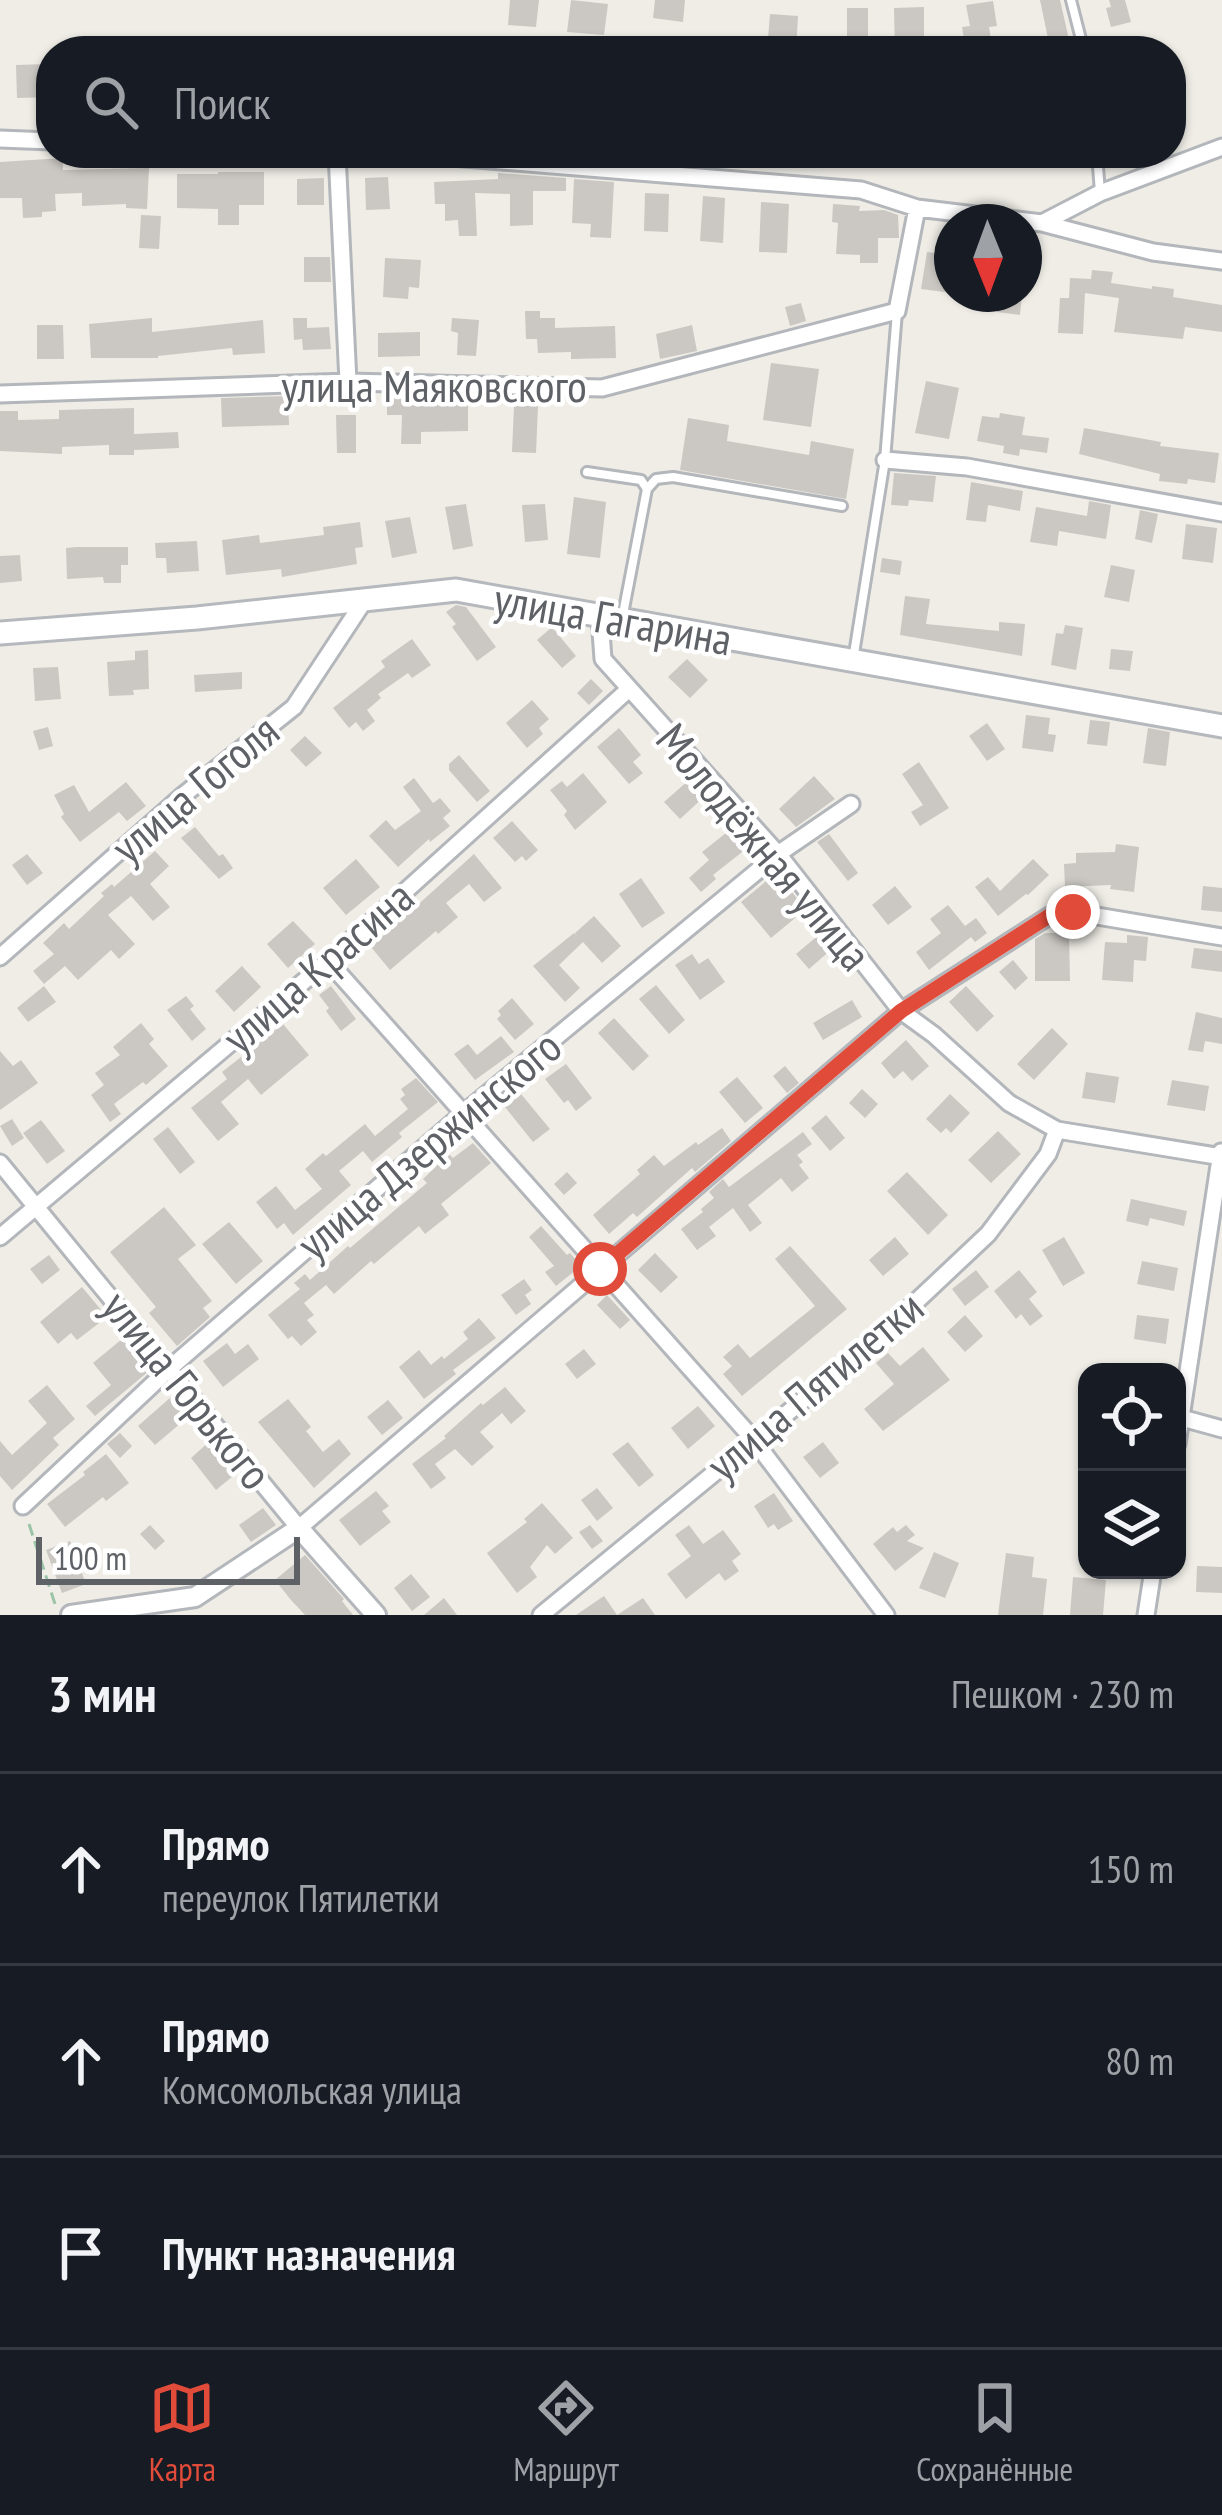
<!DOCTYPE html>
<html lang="ru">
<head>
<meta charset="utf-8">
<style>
  body { margin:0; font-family:"PT Sans Narrow",sans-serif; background:#242831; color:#f1f3f6 }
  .controls { position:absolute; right:36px; bottom:36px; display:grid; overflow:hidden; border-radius:24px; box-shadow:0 3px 9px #0004 }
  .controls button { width:108px; height:108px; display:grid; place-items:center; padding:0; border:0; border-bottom:3px solid #363941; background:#171b24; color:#f1f3f6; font:60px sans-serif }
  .compass { position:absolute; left:934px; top:204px; width:108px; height:108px; border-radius:50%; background:#171b24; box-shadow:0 3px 9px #0004; rotate:179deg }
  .scale { position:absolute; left:36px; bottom:30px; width:264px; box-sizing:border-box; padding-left:12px; border:6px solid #5e6166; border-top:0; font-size:33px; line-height:42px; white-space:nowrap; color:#5e6166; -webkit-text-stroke:9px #fff; paint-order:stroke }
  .stop { position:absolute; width:36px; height:36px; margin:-27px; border:9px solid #e14b3a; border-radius:50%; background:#fff }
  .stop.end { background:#e14b3a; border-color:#fff; box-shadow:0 3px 12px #0008 }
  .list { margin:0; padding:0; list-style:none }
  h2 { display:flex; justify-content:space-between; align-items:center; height:156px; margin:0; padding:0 48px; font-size:51px }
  h2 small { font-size:39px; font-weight:400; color:#9ea1a6 }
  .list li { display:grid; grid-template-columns:78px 1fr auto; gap:36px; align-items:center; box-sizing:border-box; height:192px; padding:0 48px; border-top:3px solid #363941 }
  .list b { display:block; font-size:45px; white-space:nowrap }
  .list p { margin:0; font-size:39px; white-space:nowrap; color:#9ea1a6 }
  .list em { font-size:39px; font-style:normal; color:#9ea1a6 }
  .icon { flex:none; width:66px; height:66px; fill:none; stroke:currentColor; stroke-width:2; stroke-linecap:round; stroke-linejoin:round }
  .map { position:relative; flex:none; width:1222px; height:1615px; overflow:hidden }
  .search { position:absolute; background:#171b24; box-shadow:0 3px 9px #0004; left:36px; right:36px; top:36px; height:132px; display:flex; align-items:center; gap:30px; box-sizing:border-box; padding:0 42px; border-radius:48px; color:#9ea1a6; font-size:45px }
  .sheet { height:732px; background:#171b24 }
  nav { display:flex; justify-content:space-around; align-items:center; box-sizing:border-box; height:168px; border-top:3px solid #363941; background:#171b24; font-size:33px; color:#9ea1a6 }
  nav a { display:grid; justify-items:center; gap:6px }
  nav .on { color:#e14b3a }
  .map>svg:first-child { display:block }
  .building { fill:#cbc8c3 }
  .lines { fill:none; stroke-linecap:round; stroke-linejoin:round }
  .service-casing { stroke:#b3b6ba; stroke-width:14 }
  .minor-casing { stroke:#b3b6ba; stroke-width:21 }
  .tertiary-casing { stroke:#b3b6ba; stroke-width:24 }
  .secondary-casing { stroke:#b5b8bd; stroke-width:27 }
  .path { stroke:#9cc4a8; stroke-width:3; stroke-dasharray:12 6; stroke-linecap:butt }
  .service { stroke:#fff; stroke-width:8 }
  .minor { stroke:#fff; stroke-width:15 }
  .tertiary { stroke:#fff; stroke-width:18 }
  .secondary { stroke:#fff; stroke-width:21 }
  .route { stroke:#e14b3a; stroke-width:15 }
  .labels { text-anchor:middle; stroke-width:9; stroke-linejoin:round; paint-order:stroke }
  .street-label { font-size:45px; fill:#5e6166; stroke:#fff }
</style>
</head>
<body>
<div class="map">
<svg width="1222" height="1615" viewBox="0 0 1222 1615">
  <rect width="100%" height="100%" fill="#efede6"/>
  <!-- building -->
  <path class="building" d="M510,0H539L536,27L508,25Z
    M571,0L608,4L604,35L567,32Z
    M655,0H685L683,22L653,18Z
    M1040,0H1060L1070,44L1050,48Z
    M1109,0H1125L1131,22L1111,27L1106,8L1111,7Z
    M993,1L997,26L989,27L992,45L966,50L962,27L970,26L966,5Z
    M924,7V51H895L894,8Z
    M847,8H868V42H847Z
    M770,14L798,16L796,51H767Z
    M48,64L49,97L17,98L16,65Z
    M63,158V170L149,168L147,209L126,208V204L82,206V193L55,194L56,211L42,212V217L23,218L22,198H0V162Z
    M218,172H264V205H239V225H218V209L177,208V174H218Z
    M498,173L566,178V191H533V225L510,226V194L475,193L477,236H459L458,220L445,221V204H435L434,182L498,179Z
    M388,177L390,209L366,210L365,178Z
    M324,178V205H297V179Z
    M574,179L614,182L611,238L590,237L591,224L572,223Z
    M645,193L669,194L668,232L644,231Z
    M703,196L725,198L723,243L700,241Z
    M761,202L789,204L787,253L759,252Z
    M833,204L860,206L859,211L884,210L898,215L899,238H878V263H860V255L836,254L838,223L832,222Z
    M141,215L161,216L159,249L139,248Z
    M927,252L952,255V293L921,289Z
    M304,257H330L331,282H304Z
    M385,258L421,260L419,288L409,287L408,299L383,297Z
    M1092,270L1113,272L1111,283L1152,289V286L1174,289L1173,297L1222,305V332L1185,327L1183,339L1114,332L1119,298L1085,293L1083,334L1058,333L1060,298H1069L1070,278L1091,279Z
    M1000,294H1022L1020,315L997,312Z
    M801,303L806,321L790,326L785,307Z
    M525,311H540V318H555V328L615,326L616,358L571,359V352L538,353L537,339H526Z
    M152,318V332L263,320L265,353L233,355L232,348L158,356V358H91L89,324Z
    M293,318H307V328L329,327L331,349L303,350L302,339L294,340Z
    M452,318L479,320L476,356L457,355L458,333L451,331Z
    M37,325H63L64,359H37Z
    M692,325L697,351L660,359L656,334Z
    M420,332V356L378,357V333Z
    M771,363L819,369L811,427L763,420Z
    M926,381L959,388L949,439L915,433Z
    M387,395L468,397V431L421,432V444H401L402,415H387Z
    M288,396L289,425L222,427L221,398Z
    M514,406H538L536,453L512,452Z
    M134,408V434L178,432L179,448L134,450V455H109V445L62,447V454L0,451V411H18V420L59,419V410Z
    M1000,413L1025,417L1022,435L1049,438L1047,453L1020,449L1019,456L1003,453L1004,446L977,441L982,416L999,418Z
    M336,415H356V453H337Z
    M688,418L729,425L727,441L809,455L811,441L854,449L846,499L680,470Z
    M1084,428L1161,442L1160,446L1219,453L1215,483L1188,479L1187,484L1159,481L1160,474L1079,454Z
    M894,473L936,476L933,502L909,500L908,506L891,505Z
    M971,482L1023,491L1020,511L988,505L986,522L966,520Z
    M574,497L606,502L600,558L567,554Z
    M1089,501L1111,505L1106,539L1059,531L1057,546L1030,542L1036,507L1087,516Z
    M466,504L473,546L453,550L445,507Z
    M545,504L548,540L525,542L522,505Z
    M1140,510L1158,514L1152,543L1135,539Z
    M410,517L417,553L392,558L385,521Z
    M360,522L363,547L355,548L357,564L282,577L281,569L226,575L222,540L259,535L260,543L324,535L323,527Z
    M1186,524L1217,528L1213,563L1182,559Z
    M197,541L199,571L167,573L166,558H156L155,543Z
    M77,547H128V565H121V583H104L103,577L67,579L66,548Z
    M20,555L22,581L0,583V556Z
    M882,558L902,561L900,575L880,572Z
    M1111,565L1135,570L1129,602L1104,597Z
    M905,596L930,599L926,624L999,631V622L1025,624L1022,656L900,635Z
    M456,605L466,607L496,647L477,661L452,627L456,624L446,612Z
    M1065,625L1083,628L1076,670L1051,665L1056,633L1063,634Z
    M552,627L576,656L562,668L537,640Z
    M412,639L431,665L412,678L408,673L378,694L381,698L367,710L375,721L363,731L356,722L349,728L333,708L385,667L381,661Z
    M1111,649L1133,651L1130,671L1109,669Z
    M148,650L149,689L133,690L134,695L109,696L107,662L135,660V651Z
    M687,659L708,680L690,698L668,677Z
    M58,667L61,699L35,701L33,668Z
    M242,672V689L195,692L194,675Z
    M591,679L603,691L589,705L577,693Z
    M532,700L549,719L539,728L543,734L527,748L506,723Z
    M1026,715L1050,718L1048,734L1056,735L1053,752L1022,748Z
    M1090,720L1110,722L1107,746L1087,744Z
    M987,723L1005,749L987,761L969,736Z
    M48,727L53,746L39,750L33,731Z
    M619,728L641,755L633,762L643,773L629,784L597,747Z
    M1148,728L1170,732L1166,766L1143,763Z
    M305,736L322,753L306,767L290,750Z
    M459,755L490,791L477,802L449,770V764Z
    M919,762L949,808L920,826L911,812L923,805L902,774Z
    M583,773L607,802L575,830L564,815L567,811L550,790L562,781L567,787Z
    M814,776L835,799L796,827L779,809Z
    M414,778L433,803L440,798L451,811L443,818L450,826L430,842L429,839L398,867L369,836L386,820L395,830L421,811L403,787Z
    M690,779L705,796L680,819L664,802Z
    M126,782L146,806L127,821L119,812L80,842L61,817L64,814L54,795L74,785L89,812Z
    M512,821L538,850L526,861L522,856L515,862L493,838Z
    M736,825L751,845L713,875L716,879L701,892L689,878L709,860L702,852Z
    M195,827L219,856L223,854L233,868L219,879L181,838Z
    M829,834L858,873L848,881L817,842Z
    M1116,844L1139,847L1134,892L1110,889L1111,885L1065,887L1064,864L1076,863V853L1115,852Z
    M155,851L169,866L150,884L170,907L153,921L131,896L108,915L135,944L119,959L111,950L78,980L65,966L44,984L33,971L54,954L43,943L64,923L69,929L104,896L101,893L112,884L114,887Z
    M27,854L43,873L27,885L12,865Z
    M474,854L502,888L484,902L469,884L446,903L458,917L438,934L436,931L390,970L371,947Z
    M356,859L380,887L346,915L323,888Z
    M1033,859L1049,875L1028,895L1026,894L998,916L975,887L988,877L1000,891Z
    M776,873L806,909L771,938L741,902Z
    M641,878L665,913L642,928L619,894Z
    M895,886L912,907L888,925L872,905Z
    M1203,886L1222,888V912L1201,910Z
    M948,905L965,926L976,918L987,933L975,942L971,937L929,970L916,952L941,933L930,919Z
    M594,916L621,946L602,963L583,942L559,965L580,988L565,1002L533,966L574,933L577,936L575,933Z
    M293,921L315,944L288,968L267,944Z
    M821,933L833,948L809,969L796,954Z
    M1045,933H1069L1070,981H1035V939Z
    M1127,935L1148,937L1146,961L1134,960L1133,982L1102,980L1105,942L1127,943Z
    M1194,948L1222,951V972L1191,968Z
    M692,954L699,964L708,958L725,982L700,1000L675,965Z
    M1013,960L1028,978L1015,990L999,972Z
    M242,966L261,987L234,1012L215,991Z
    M656,985L685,1020L669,1034L639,999Z
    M44,986L56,1002L28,1022L17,1008Z
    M331,986L356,1019L341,1031L326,1011L329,1008L319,995Z
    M966,986L994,1016L977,1032L949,1002Z
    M186,996L194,1006L190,1009L206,1029L192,1041L167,1010Z
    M512,998L534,1024L515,1040L497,1019L501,1015L498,1011Z
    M852,1000L862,1017L823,1040L813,1023Z
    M1196,1012L1222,1018V1044L1205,1041L1203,1052L1188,1050Z
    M614,1018L649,1056L633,1071L598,1033Z
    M141,1023L154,1039L149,1044L168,1066L146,1085L143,1082L114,1104L121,1114L110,1122L91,1095L104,1085L95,1073L120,1055L113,1047Z
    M283,1024L309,1055L261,1095L248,1079L221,1102L239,1124L218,1141L191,1108L227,1079L222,1072Z
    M1052,1028L1068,1044L1034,1080L1017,1064Z
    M501,1036L514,1052L475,1080L454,1054L468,1044L477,1055Z
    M906,1040L929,1066L912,1081L903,1071L894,1079L881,1063Z
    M0,1051L13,1066L21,1060L38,1083L0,1110Z
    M566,1064L592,1098L576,1111L568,1100L564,1103L545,1079Z
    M785,1066L799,1083L787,1093L773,1076Z
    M1086,1072L1119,1077L1115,1103L1082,1098Z
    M737,1077L763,1108L745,1123L719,1092Z
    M416,1078L438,1102L399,1133L402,1137L372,1162L363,1151L339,1171L351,1185L293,1235L284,1223L277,1229L256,1202L276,1186L295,1210L322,1189L305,1169L323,1153L326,1156L365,1124L375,1136L408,1109L400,1099L405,1095L401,1089Z
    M1172,1080L1209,1086L1205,1111L1167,1105Z
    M862,1089L878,1104L865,1118L849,1103Z
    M521,1094L550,1129L533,1142L505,1107Z
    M950,1094L970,1113L951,1133L946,1128L941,1133L926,1119Z
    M826,1115L845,1138L830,1151L811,1128Z
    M12,1119L24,1138L12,1146L0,1126Z
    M41,1120L65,1151L47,1164L23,1133Z
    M168,1127L195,1162L180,1174L153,1139Z
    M722,1128L731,1141L695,1172L692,1168L637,1217L633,1213L609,1234L593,1215L640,1174L637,1170L654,1155L664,1166L696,1142L698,1145Z
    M998,1131L1021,1154L991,1183L968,1160Z
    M803,1132L812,1144L797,1155L803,1162L799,1165L809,1178L792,1192L781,1178L748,1205L762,1223L750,1232L733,1208L709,1227L716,1236L697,1250L681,1229L703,1212L701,1209L714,1198L709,1192L723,1179L729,1187Z
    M473,1143L491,1163L441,1204L449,1215L425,1234L419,1226L374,1264L371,1261L334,1294L326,1285L304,1303L314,1315L307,1320L317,1332L301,1346L292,1336L288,1339L268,1315L300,1289L294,1283L305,1274L310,1280L348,1246L350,1248L427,1183L423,1179L449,1154L453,1158Z
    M567,1172L577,1183L564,1195L554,1184Z
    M907,1172L948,1215L928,1235L887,1191Z
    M1131,1199L1187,1211L1184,1226L1150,1218L1148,1226L1126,1221Z
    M164,1207L196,1245L178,1259L212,1301L203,1308L210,1317L177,1346L149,1313L156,1307L110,1252Z
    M229,1222L263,1261L236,1284L202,1244Z
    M541,1226L567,1255L570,1253L581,1266L556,1286L545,1272L554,1266L529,1237Z
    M895,1237L909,1254L883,1276L869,1260Z
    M1064,1237L1085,1273L1063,1286L1042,1250Z
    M790,1246L847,1309L742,1396L723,1374L732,1366L723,1357L738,1344L750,1358L815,1306L775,1259Z
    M655,1253L678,1277L661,1293L638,1270Z
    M49,1255L60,1270L42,1284L30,1269Z
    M1142,1261L1178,1268L1174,1291L1137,1284Z
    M976,1270L989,1287L965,1306L952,1289Z
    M1019,1270L1037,1292L1029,1299L1043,1316L1030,1326L1021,1314L1016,1319L994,1291Z
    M524,1279L532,1290L525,1295L531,1304L516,1315L501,1295Z
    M82,1287L107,1317L77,1340L71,1333L58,1344L40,1322Z
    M607,1295L630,1320L620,1329L597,1305Z
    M965,1315L983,1336L965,1352L947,1332Z
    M1137,1315L1169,1319L1166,1344L1134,1339Z
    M479,1318L496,1338L453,1370L456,1374L424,1399L399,1367L419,1350L431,1365L442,1356L444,1359L468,1339L463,1332Z
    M122,1339L149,1371L95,1416L86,1406L111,1385L93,1363Z
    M227,1343L235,1354L248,1344L259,1359L223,1387L203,1361Z
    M923,1347L950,1380L883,1431L864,1409L894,1384L876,1363L888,1353L900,1366Z
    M584,1349L596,1364L577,1379L565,1364Z
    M47,1385L75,1419L53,1438L59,1445L12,1490L0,1476V1441L12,1455L47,1423L28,1401Z
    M505,1387L526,1411L511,1424L502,1413L480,1432L494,1447L472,1466L455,1449L435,1464L446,1478L431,1489L412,1464L446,1438L444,1436L481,1403L483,1405Z
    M171,1397L188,1417L155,1445L138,1426Z
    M288,1399L311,1427L306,1431L323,1452L339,1439L351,1454L314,1488L258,1422Z
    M388,1400L403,1418L382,1435L367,1417Z
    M698,1406L715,1426L688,1449L671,1428Z
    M120,1433L132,1446L120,1458L107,1444Z
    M211,1440L238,1472L216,1490L191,1458Z
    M628,1442L654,1475L639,1487L612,1454Z
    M823,1442L839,1463L820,1478L803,1457Z
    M106,1454L129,1483L106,1501L103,1497L65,1527L47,1504L85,1475L83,1472Z
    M597,1488L613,1508L597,1521L581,1500Z
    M376,1491L389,1506L382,1511L391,1522L360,1546L339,1520Z
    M774,1493L793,1521L778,1530L774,1524L768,1528L754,1506Z
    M542,1503L573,1538L555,1554L547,1545L530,1567L537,1577L517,1593L487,1553L527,1522L524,1519Z
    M263,1508L276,1525L251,1542L239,1525Z
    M150,1525L165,1541L155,1550L140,1534Z
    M590,1525L603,1541L592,1549L579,1532Z
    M689,1525L703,1544L723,1530L741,1554L732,1561L739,1571L725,1581L719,1573L686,1599L667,1574L691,1556L675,1535Z
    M906,1525L915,1535L907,1541L924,1548L895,1571L873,1544L893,1527L897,1532Z
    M70,1541L86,1584L62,1593L46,1550Z
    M934,1552L959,1563L945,1598L919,1588Z
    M1006,1553L1034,1557L1032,1577L1047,1579L1043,1615H998Z
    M305,1555L344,1599L342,1601L353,1615H305L291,1600L275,1580Z
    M1197,1566L1222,1567V1593L1196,1592Z
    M411,1574L430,1597L412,1611L394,1588Z
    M1073,1577L1106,1580L1103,1615H1070Z
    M604,1596L617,1615H576Z
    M444,1598L457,1615H424Z
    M643,1598L655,1615H617Z"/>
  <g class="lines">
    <!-- service casing -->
    <g class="service-casing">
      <path id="service" d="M1071,0L1084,51
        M1097,153L1100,193
        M587,472L641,480L647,489
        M623,614L647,489L656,479L673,477L842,506
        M853,660L885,460L897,312"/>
    </g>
    <!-- minor casing -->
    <g class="minor-casing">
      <path id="minor" d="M0,139L51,141
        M337,153L348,382
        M402,153L861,190L917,208L1042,223L1153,252L1222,261
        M1042,223L1100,193L1222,147
        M0,394L348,382L602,388L897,311L917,208
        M885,460L967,467L1222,513
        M600,618L603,659L778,854L901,1011L934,1035L1009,1103L1057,1130L1222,1157
        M0,957L181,797L294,707L364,601
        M328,961L753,1439L886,1615
        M0,1163L299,1528L901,1011L1049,916L1073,912L1222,937
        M0,1237L328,961L629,689
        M1182,1418L1222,1429
        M1177,1444L1221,1152
        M23,1506L170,1368L464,1113L778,854L851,804
        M541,1615L868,1347L988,1234L1048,1154L1057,1130
        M1146,1615L1153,1570"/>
    </g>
    <!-- tertiary casing -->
    <g class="tertiary-casing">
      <path id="tertiary" d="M71,1615L195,1597L299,1528L376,1615"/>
    </g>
    <!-- secondary casing -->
    <g class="secondary-casing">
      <path id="secondary" d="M0,633L197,618L456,590L1222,726"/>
    </g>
    <!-- path -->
    <path class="path" d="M29,1524L56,1607"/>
    <!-- service -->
    <use href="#service" class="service"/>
    <!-- minor -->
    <use href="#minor" class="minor"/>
    <!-- tertiary -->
    <use href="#tertiary" class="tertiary"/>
    <!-- secondary -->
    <use href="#secondary" class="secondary"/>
  </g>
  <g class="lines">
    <!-- route -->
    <path class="route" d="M600,1269L901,1011L1049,916L1073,912"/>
  </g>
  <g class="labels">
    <!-- street labels -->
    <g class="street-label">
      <text x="434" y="402">улица Маяковского</text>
      <text transform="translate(613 619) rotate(10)" y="16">улица Гагарина</text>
      <text transform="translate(195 789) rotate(-40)" y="16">улица Гоголя</text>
      <text transform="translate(764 847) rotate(50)" y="16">Молодёжная улица</text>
      <text transform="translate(318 967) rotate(-41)" y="16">улица Красина</text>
      <text transform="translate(429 1145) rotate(-40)" y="16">улица Дзержинского</text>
      <text transform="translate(815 1386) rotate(-40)" y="16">улица Пятилетки</text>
      <text transform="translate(187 1390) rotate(51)" y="16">улица Горького</text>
    </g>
  </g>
</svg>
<div class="controls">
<button><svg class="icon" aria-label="locate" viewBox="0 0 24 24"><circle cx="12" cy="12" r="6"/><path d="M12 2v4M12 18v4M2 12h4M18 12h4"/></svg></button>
<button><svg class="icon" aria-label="layers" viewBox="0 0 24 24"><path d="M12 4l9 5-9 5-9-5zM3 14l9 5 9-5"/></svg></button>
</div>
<svg class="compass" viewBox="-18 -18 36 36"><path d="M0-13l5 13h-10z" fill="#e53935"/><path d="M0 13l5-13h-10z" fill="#9ea1a6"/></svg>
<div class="scale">100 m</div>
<div class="stop" style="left:600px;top:1269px"></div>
<div class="stop end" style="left:1073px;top:912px"></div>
<div class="search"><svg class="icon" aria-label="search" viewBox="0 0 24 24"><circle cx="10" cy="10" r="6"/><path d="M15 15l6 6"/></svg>Поиск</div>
</div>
<section class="sheet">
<h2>3 мин<small>Пешком · 230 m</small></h2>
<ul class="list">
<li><svg class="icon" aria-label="ahead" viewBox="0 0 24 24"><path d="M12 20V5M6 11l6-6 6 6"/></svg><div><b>Прямо</b><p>переулок Пятилетки</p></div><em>150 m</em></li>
<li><svg class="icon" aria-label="ahead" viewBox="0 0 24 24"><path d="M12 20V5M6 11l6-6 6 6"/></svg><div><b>Прямо</b><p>Комсомольская улица</p></div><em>80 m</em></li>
<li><svg class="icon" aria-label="arrive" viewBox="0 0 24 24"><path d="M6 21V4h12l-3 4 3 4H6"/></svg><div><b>Пункт назначения</b></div></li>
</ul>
</section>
<nav>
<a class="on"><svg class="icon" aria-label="map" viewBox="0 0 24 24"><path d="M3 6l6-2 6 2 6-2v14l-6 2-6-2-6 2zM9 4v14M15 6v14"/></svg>Карта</a>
<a><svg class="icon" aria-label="directions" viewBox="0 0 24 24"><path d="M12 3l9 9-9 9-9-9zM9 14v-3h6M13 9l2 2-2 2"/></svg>Маршрут</a>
<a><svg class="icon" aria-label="saved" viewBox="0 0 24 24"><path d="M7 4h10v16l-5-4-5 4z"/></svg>Сохранённые</a>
</nav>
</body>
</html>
